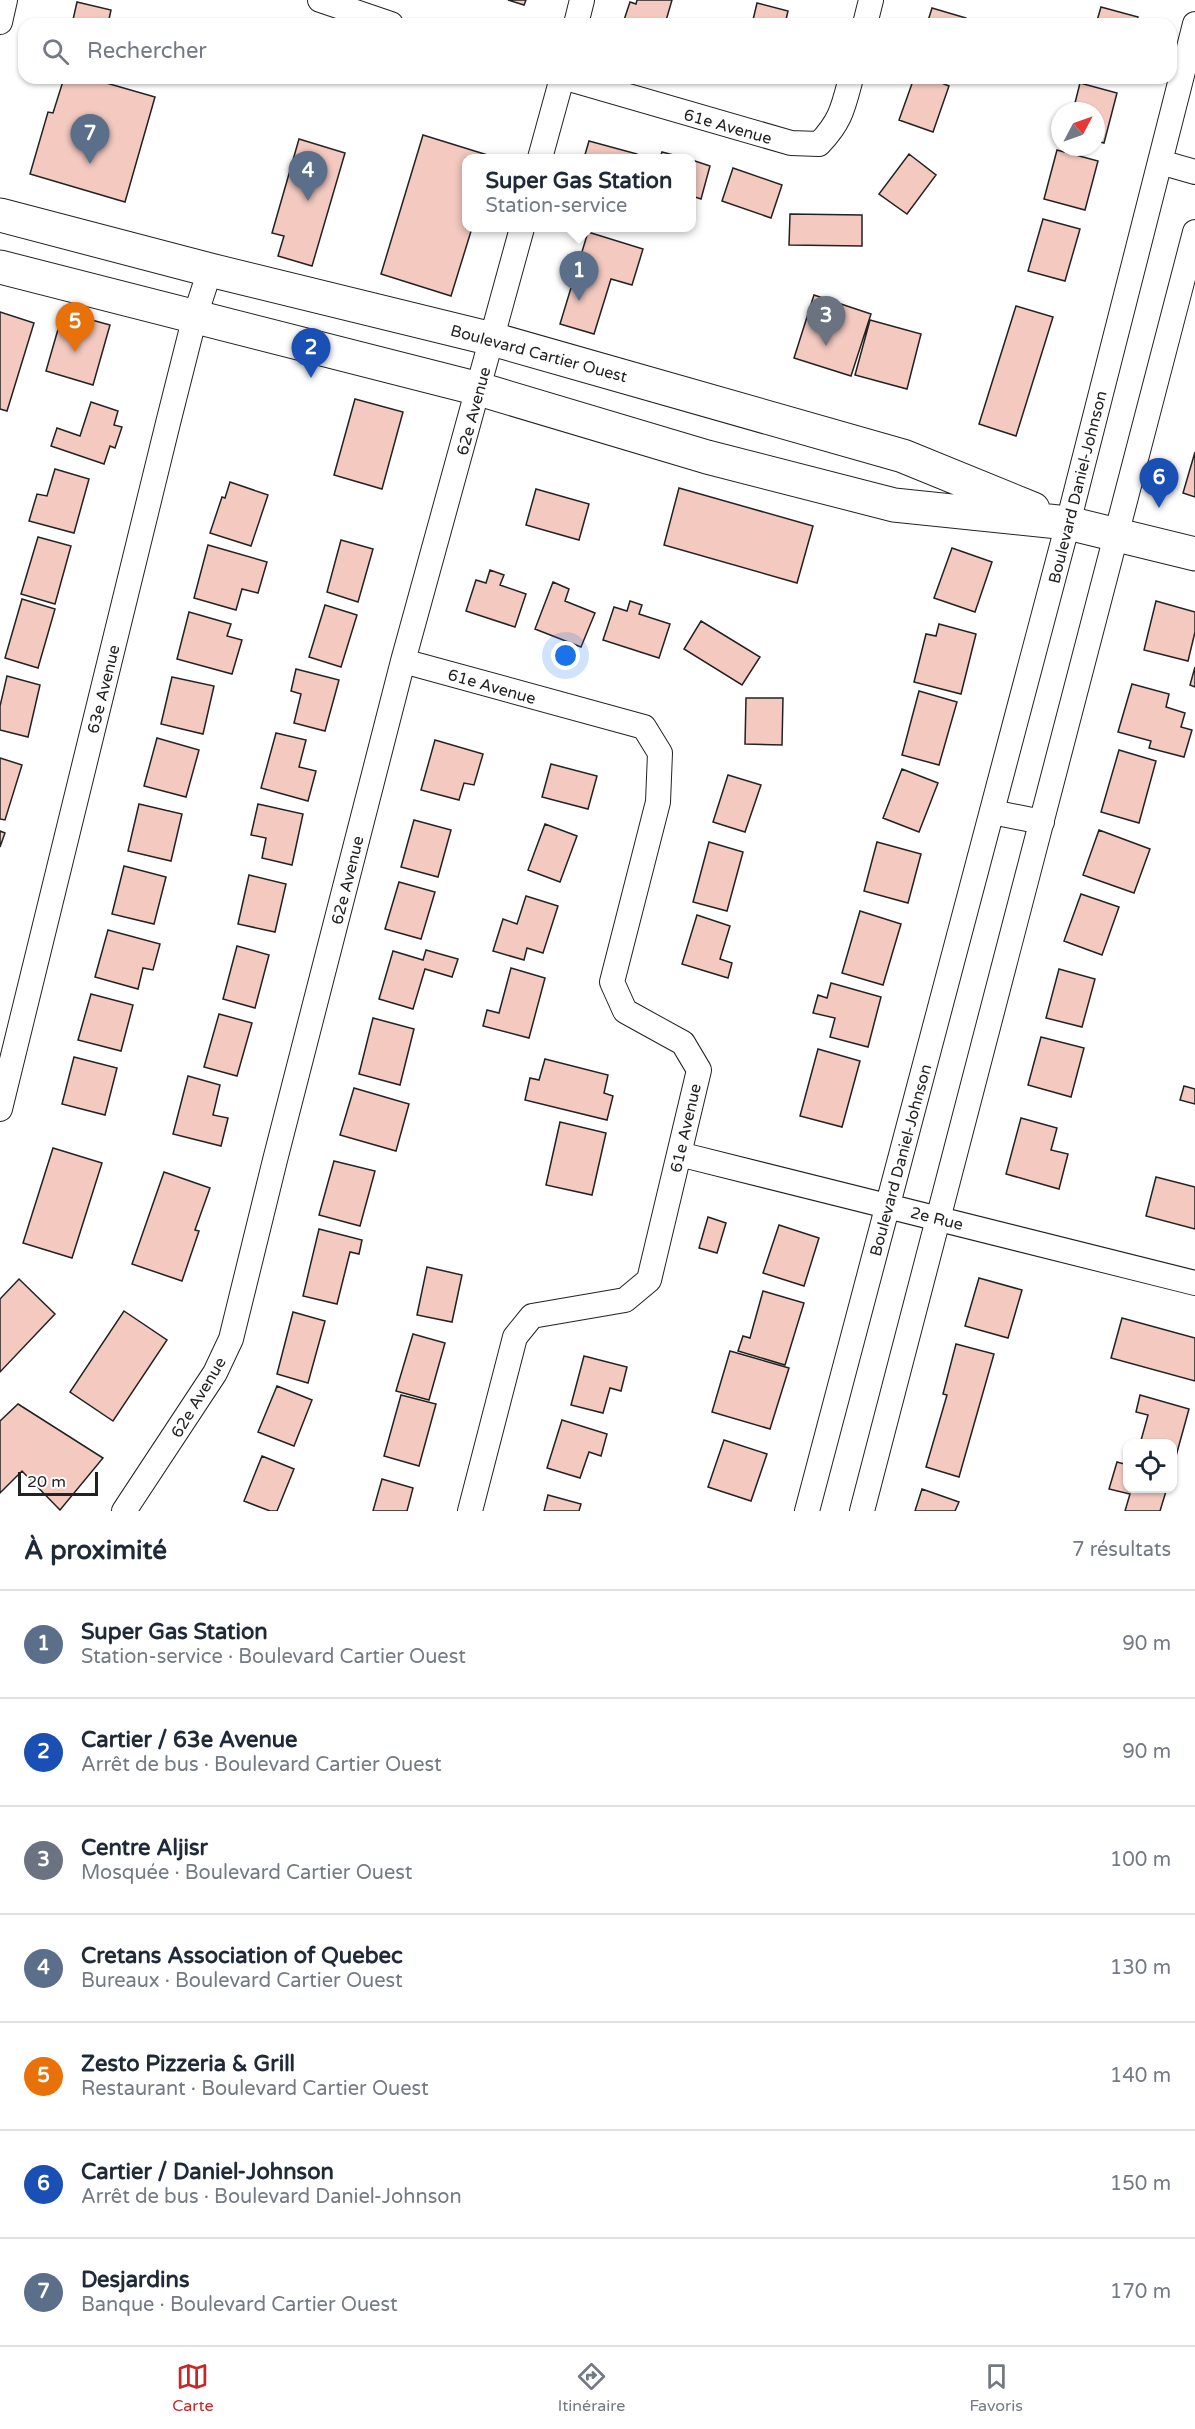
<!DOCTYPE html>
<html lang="fr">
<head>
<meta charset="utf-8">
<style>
  body { margin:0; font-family:"Varela Round",sans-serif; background:#f2f2f3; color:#1f2937 }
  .controls { position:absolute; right:18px; bottom:18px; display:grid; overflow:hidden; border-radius:12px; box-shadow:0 2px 4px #0004 }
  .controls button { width:54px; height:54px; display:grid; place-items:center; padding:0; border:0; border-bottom:2px solid #e0e1e3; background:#fff; color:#1f2937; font:30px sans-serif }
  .compass { position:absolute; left:1051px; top:102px; width:54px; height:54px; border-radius:50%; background:#fff; box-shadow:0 2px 4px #0004; rotate:49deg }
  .scale { position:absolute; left:18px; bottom:15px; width:80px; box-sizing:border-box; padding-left:6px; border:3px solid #222; border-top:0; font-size:16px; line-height:21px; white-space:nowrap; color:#222; -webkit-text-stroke:4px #fff; paint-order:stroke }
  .you { position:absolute; left:566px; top:656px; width:21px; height:21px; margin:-15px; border:4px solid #fff; border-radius:50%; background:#1a73e8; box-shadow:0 0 0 9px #1a73e833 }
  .badge { display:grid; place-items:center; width:39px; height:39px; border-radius:50%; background:#c62828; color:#fff; font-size:20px; font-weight:700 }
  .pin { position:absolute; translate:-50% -50px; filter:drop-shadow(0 2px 3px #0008) }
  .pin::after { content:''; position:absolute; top:32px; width:21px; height:18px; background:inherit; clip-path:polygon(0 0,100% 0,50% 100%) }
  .popup { position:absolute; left:462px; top:154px; width:234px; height:78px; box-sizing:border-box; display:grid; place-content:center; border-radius:12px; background:#fff; filter:drop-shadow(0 2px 4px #0005); font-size:20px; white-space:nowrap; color:#747a83 }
  .popup b { font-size:22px; color:#1f2937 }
  .popup::after { content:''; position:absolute; left:50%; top:100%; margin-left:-12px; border:12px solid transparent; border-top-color:#fff }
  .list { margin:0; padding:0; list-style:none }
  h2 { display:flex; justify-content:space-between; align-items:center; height:78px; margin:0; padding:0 24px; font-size:26px }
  h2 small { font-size:20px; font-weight:400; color:#747a83 }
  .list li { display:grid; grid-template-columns:39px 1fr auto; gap:18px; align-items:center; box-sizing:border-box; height:108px; padding:0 24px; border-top:2px solid #e0e1e3 }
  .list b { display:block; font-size:22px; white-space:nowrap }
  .list p { margin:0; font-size:20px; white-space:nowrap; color:#747a83 }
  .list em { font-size:20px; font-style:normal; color:#747a83 }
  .icon { flex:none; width:33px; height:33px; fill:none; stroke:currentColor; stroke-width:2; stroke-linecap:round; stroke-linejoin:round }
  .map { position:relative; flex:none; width:1195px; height:1511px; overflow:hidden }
  .search { position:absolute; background:#fff; box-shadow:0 2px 4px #0004; left:18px; right:18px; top:18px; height:66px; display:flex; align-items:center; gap:15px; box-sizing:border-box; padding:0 21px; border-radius:18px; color:#747a83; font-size:22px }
  .sheet { height:834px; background:#fff }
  nav { display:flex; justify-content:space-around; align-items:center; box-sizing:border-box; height:84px; border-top:2px solid #e0e1e3; background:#fff; font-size:16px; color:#747a83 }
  nav a { display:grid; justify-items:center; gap:3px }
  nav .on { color:#c62828 }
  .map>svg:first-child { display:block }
  .building { fill:#f3c9c0; stroke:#222; stroke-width:1.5 }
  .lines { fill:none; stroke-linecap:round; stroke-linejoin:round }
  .street-casing { stroke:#222; stroke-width:26 }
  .secondary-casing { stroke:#222; stroke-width:35 }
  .street { stroke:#fff; stroke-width:24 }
  .secondary { stroke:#fff; stroke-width:33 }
  .labels { text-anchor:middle; stroke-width:4.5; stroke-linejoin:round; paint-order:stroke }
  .street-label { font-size:16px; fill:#222; stroke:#fff }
</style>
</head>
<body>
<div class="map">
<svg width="1195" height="1511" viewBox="0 0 1195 1511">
  <rect width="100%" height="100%" fill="#fff"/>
  <!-- building -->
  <path class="building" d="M508,0H526L524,5Z
    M637,0H672L665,24L623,23L630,2L636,4Z
    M77,2L111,10L108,24H72Z
    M757,3L788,11L785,24H752Z
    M1101,7L1138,17L1136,24H1096Z
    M932,8L966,18L964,24H927Z
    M64,78H89L155,97L125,202L30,174L48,112L53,113Z
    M914,78H929L949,86L933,132L899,120Z
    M1080,83L1117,93L1104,143L1096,141V111H1073Z
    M423,135L494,157L466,158V228H472L451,296L381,274Z
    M299,139L345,153L312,266L278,256L284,236L272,233Z
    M589,141L637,154L636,158H584Z
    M1057,150L1098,161L1085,210L1044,199Z
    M662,152L685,158H660Z
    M909,154L936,175L907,214L879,194Z
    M692,160L710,166L701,199L692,196Z
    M733,168L782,185L771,218L722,201Z
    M790,214L862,215V246L789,245Z
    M1043,219L1080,229L1065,281L1028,271Z
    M588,232L643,249L632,285L611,279L594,334L560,324Z
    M814,295L871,314L851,376L794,358Z
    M1016,306L1053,317L1016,436L979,424Z
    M0,312L34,323L7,411L0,409Z
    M63,312L110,325L93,385L46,371Z
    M870,320L921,334L907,389L855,375Z
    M355,399L403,412L382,489L334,475Z
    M91,402L118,411L114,425L122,427L115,448L110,446L104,464L51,446L57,428L80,436Z
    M1195,452V497L1183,493Z
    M55,469L89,479L74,533L29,521L37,494L47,496Z
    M230,482L268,495L251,546L210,533L222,497L225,498Z
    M679,488L813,526L797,583L664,545Z
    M536,489L589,504L579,540L526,525Z
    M38,537L71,546L55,604L21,594Z
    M341,540L373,549L358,602L327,592Z
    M208,545L267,562L258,593L242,589L236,610L194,598Z
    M952,548L992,562L975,612L934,598Z
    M490,570L504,575L500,585L526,594L515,627L466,611L476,580L486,583Z
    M553,582L569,589L565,601L595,613L581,647L535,629Z
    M22,599L55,609L38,668L5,658Z
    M630,601L642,605L639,614L670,624L659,658L603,640L614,607L627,611Z
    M1156,601L1195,612V632L1188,661L1144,650Z
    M325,605L357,615L341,667L309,657Z
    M189,612L231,624L227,636L242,640L232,674L177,659Z
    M701,621L760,657L742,685L684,649Z
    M939,624L976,634L961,694L914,682L926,634L936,636Z
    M1195,667V687L1190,685Z
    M296,669L339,680L325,731L294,723L301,694L291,691Z
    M7,676L40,685L28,737L0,730V706Z
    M172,677L214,686L203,734L161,724Z
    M1132,684L1169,694L1166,707L1185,713L1181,727L1192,730L1184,757L1149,748L1151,741L1118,732Z
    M919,691L957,702L939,765L902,755Z
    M746,698H783L782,745L745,744Z
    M276,733L306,740L299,767L316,771L308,801L261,788Z
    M157,738L199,750L186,797L144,786Z
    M435,740L483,754L474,785L464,783L459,800L421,790Z
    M1119,750L1156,761L1139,823L1101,812Z
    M0,758L22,765L5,820L0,819Z
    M551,764L597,776L588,809L542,797Z
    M902,769L938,783L919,832L883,818Z
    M728,775L761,785L745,832L713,822Z
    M139,804L182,814L171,861L128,851Z
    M258,804L303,814L292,865L262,858L266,838L251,835Z
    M414,820L451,830L438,877L401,867Z
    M545,824L577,836L560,882L528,870Z
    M1099,830L1150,849L1134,893L1083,875Z
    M0,831L5,833L0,847Z
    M709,842L743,852L727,911L693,902Z
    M877,842L921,854L908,903L864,891Z
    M124,866L166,877L154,924L112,914Z
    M249,875L286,884L275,932L238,924Z
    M399,882L435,892L421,939L385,929Z
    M1081,894L1119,907L1102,955L1064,941Z
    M526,896L558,906L543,953L527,948L524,960L493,951L503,919L517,924Z
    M860,911L901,924L883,985L842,973Z
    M697,915L730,926L720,959L732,963L728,978L682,964Z
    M108,930L160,944L153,970L143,968L138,989L95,977Z
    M237,946L269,955L255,1008L223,999Z
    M426,950L458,959L452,977L425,969L413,1009L379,999L393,951L423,960Z
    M511,968L545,978L529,1038L483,1026L487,1010L499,1013Z
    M1059,969L1095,979L1082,1027L1046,1018Z
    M831,983L881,997L868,1047L830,1037L835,1018L813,1013L818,995L827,998Z
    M91,994L133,1005L121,1051L78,1040Z
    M219,1014L252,1023L237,1076L204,1067Z
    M373,1018L414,1029L400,1085L359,1074Z
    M1041,1037L1084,1048L1071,1097L1028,1085Z
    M818,1049L860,1061L842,1127L800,1116Z
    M74,1057L117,1068L105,1115L62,1104Z
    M545,1059L608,1075L604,1093L613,1096L607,1120L525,1100L530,1078L539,1080Z
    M188,1076L220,1085L213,1115L228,1118L221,1146L173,1134Z
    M1184,1086L1195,1089V1104L1180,1100Z
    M354,1088L409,1104L396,1151L340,1135Z
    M1021,1118L1057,1128L1051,1150L1068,1154L1059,1189L1006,1174Z
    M560,1122L606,1133L592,1195L546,1185Z
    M53,1148L102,1163L72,1258L23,1243Z
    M334,1161L375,1171L360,1226L319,1215Z
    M164,1172L210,1188L195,1230L199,1231L182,1281L132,1264Z
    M1156,1177L1195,1187V1229L1146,1216Z
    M708,1217L726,1223L717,1253L699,1248Z
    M779,1225L819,1238L804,1286L763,1273Z
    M319,1229L362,1240L359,1254L350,1252L337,1304L303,1296Z
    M427,1267L462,1275L452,1322L417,1315Z
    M979,1278L1022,1290L1008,1338L965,1326Z
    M19,1279L55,1314L0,1372V1299Z
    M763,1291L804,1303L785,1365L738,1351L743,1336L750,1338Z
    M124,1311L167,1340L113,1421L70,1392Z
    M293,1312L325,1321L308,1383L277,1374Z
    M1122,1318L1195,1338V1381L1111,1358Z
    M413,1334L445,1343L429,1400L396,1391Z
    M956,1344L994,1354L959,1477L926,1467L947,1395L943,1394Z
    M730,1351L789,1368L770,1429L712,1412Z
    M584,1356L627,1367L621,1391L610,1388L603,1413L571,1405Z
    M277,1386L312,1400L294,1446L258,1432Z
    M401,1395L436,1404L419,1466L384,1456Z
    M1140,1395L1189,1409L1176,1456L1172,1455V1444H1140L1148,1415L1136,1412Z
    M18,1404L103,1458L60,1510L22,1471L0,1493V1421Z
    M562,1420L607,1434L601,1456L589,1452L580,1478L547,1468Z
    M724,1440L767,1454L751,1501L708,1487Z
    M262,1456L294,1469L277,1511H270L244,1501Z
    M1117,1462L1128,1465V1488H1167L1160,1511H1125L1130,1494L1109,1489Z
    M382,1479L413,1488L407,1511H373Z
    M922,1489L959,1502L955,1511H915Z
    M548,1495L581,1504L579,1511H544Z"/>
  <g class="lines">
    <!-- street casing -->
    <g class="street-casing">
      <path id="street" d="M320,0L391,24
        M0,22L5,0
        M576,24L582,0
        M865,24L871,0
        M566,78L791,143L819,144C841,121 843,108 851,78
        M540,158L562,78
        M1160,162L1195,172
        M403,661L644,727L660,753L658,802L612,982L625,1011L683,1043L699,1070L649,1280L625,1300L532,1316L515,1337L470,1511
        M992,812L1042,822
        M0,1109L168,423L195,316L210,270
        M679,1154L1195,1283
        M124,1511L215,1373L231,1339L275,1160L403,661L522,228
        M807,1511L1068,523L1195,24
        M862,1511L1195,232"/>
    </g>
    <!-- secondary casing -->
    <g class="secondary-casing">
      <path id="secondary" d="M0,215L210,270L492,339L903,456L1033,509
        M0,267L479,389L707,457L894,505L1068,523L1195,554"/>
    </g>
    <!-- street -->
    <use href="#street" class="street"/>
    <!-- secondary -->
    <use href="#secondary" class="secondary"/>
  </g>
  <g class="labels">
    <!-- street labels -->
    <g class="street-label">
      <text transform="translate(728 126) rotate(16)" y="6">61e Avenue</text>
      <text transform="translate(539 353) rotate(15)" y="6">Boulevard Cartier Ouest</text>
      <text transform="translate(473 411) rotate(-75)" y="6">62e Avenue</text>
      <text transform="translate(1077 487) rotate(-76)" y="6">Boulevard Daniel-Johnson</text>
      <text transform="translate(492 686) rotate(16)" y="6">61e Avenue</text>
      <text transform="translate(103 689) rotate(-76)" y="6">63e Avenue</text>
      <text transform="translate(347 880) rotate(-76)" y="6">62e Avenue</text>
      <text transform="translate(685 1128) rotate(-77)" y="6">61e Avenue</text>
      <text transform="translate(900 1160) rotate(-75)" y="6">Boulevard Daniel-Johnson</text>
      <text transform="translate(937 1218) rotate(14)" y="6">2e Rue</text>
      <text transform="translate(198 1397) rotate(-59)" y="6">62e Avenue</text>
    </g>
  </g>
</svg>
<div class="controls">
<button><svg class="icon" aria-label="locate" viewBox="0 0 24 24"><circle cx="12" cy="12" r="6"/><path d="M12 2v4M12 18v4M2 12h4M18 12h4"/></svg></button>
</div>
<svg class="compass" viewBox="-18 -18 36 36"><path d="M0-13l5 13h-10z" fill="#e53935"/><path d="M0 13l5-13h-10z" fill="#747a83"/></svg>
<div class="scale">20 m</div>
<div class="you"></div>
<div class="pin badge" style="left:579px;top:301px;background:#5c6f8a">1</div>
<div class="popup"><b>Super Gas Station</b>Station-service</div>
<div class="pin badge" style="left:311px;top:378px;background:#1a4fb4">2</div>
<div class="pin badge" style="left:826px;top:346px;background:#6b7280">3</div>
<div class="pin badge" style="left:308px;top:201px;background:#5c6f8a">4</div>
<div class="pin badge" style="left:75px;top:352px;background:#e8710a">5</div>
<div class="pin badge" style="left:1159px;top:508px;background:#1a4fb4">6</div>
<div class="pin badge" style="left:90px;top:164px;background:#5c6f8a">7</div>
<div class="search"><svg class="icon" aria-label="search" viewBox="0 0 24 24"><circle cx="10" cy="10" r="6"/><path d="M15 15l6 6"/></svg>Rechercher</div>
</div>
<section class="sheet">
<h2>À proximité<small>7 résultats</small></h2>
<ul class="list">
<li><span class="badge" style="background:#5c6f8a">1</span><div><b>Super Gas Station</b><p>Station-service · Boulevard Cartier Ouest</p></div><em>90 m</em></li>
<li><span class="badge" style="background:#1a4fb4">2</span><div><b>Cartier / 63e Avenue</b><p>Arrêt de bus · Boulevard Cartier Ouest</p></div><em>90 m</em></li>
<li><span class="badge" style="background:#6b7280">3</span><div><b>Centre Aljisr</b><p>Mosquée · Boulevard Cartier Ouest</p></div><em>100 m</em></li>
<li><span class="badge" style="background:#5c6f8a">4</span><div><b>Cretans Association of Quebec</b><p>Bureaux · Boulevard Cartier Ouest</p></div><em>130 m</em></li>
<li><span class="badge" style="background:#e8710a">5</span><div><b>Zesto Pizzeria &amp; Grill</b><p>Restaurant · Boulevard Cartier Ouest</p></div><em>140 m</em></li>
<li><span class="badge" style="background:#1a4fb4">6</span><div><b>Cartier / Daniel-Johnson</b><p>Arrêt de bus · Boulevard Daniel-Johnson</p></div><em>150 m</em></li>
<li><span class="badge" style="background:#5c6f8a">7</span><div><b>Desjardins</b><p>Banque · Boulevard Cartier Ouest</p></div><em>170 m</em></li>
</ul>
</section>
<nav>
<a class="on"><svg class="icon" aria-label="map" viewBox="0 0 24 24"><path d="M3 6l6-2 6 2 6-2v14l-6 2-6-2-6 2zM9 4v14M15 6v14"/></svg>Carte</a>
<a><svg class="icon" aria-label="directions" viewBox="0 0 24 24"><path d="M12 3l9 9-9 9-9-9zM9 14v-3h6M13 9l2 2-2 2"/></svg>Itinéraire</a>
<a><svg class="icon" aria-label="saved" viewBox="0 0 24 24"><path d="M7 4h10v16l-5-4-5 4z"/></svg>Favoris</a>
</nav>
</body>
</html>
